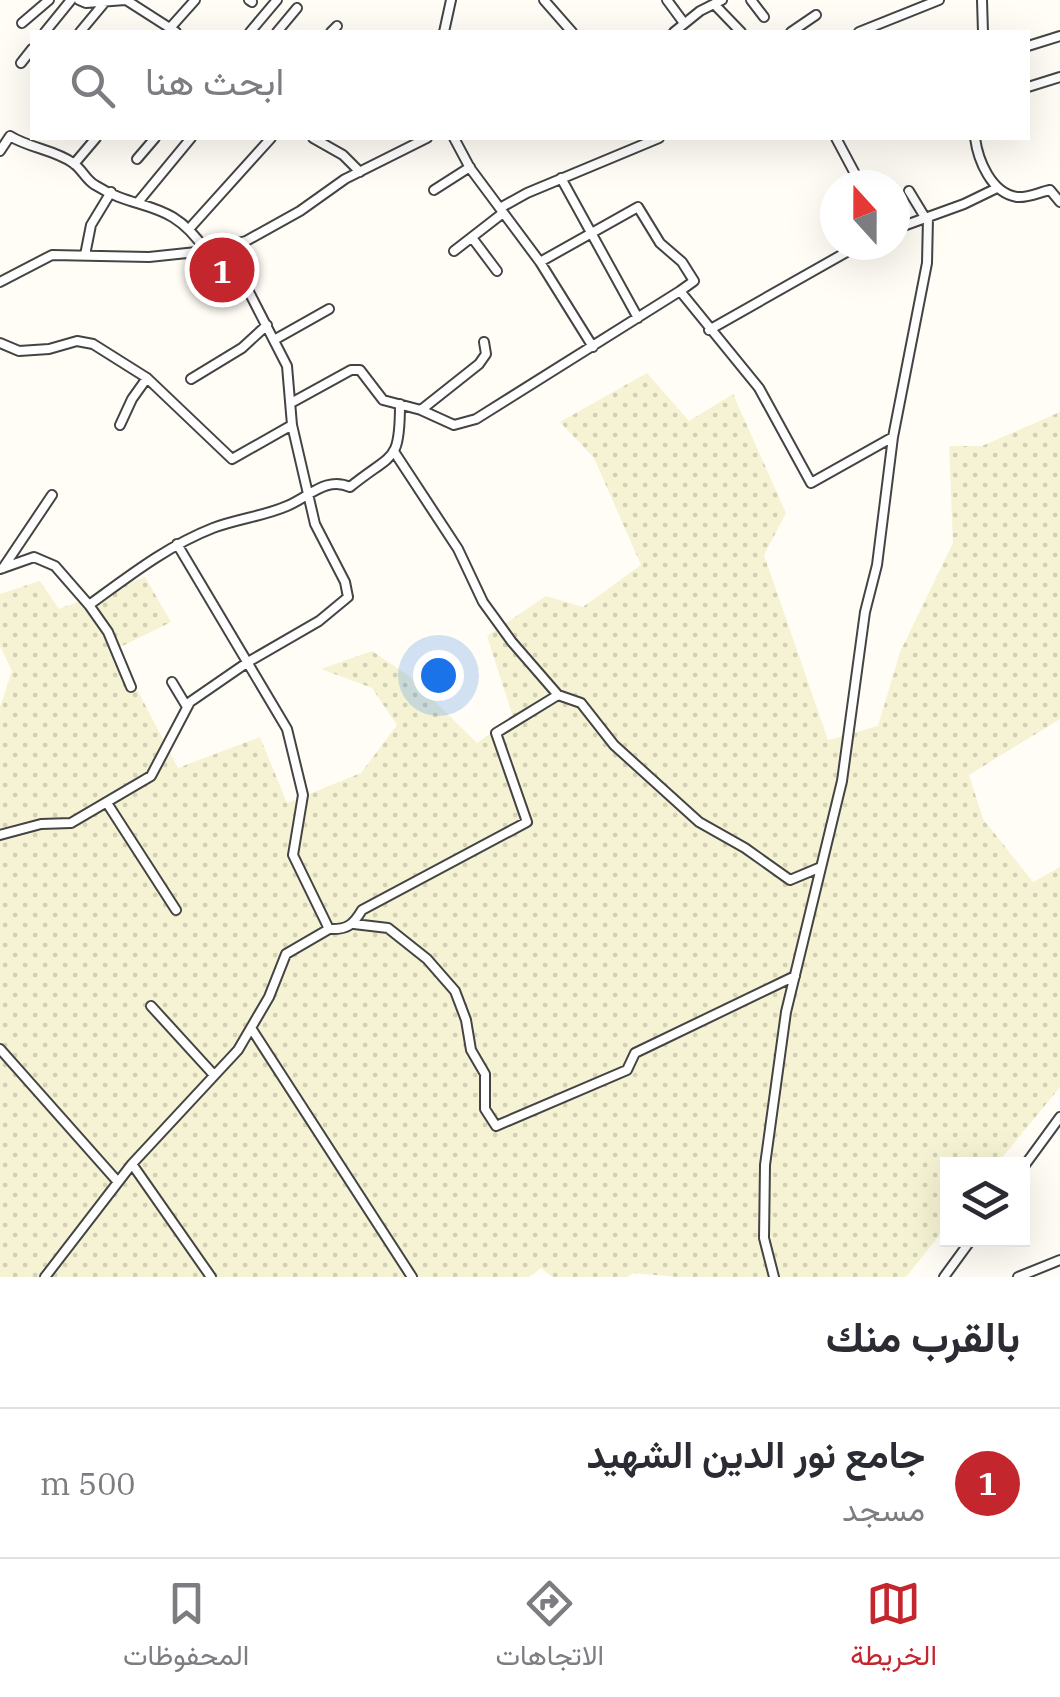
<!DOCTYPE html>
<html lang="ar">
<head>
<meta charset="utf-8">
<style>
  body { margin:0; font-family:"IBM Plex Serif",Vazirmatn,serif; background:#f2f2f3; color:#2b2b33; direction:rtl }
  .controls { position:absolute; right:30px; bottom:30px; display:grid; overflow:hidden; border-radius:0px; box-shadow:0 10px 40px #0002 }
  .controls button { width:90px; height:90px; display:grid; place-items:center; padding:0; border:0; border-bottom:2px solid #e1e1e2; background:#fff; color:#2b2b33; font:50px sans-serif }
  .compass { position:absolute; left:820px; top:170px; width:90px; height:90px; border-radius:50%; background:#fff; box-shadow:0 10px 40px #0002; rotate:339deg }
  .you { position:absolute; left:438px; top:675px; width:35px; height:35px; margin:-25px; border:8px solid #fff; border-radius:50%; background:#1a73e8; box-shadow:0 0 0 15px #1a73e833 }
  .badge { display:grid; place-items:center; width:65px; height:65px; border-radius:50%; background:#c4262e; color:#fff; font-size:32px; font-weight:700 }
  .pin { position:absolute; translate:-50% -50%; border:5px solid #fff; box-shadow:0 2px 10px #0006 }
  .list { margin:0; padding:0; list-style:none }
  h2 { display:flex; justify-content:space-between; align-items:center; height:130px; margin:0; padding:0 40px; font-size:42px }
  h2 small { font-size:32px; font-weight:400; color:#7c7c81 }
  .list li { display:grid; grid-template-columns:65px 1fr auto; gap:30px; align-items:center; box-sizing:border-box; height:150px; padding:0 40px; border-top:2px solid #e1e1e2 }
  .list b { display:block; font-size:38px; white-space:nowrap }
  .list p { margin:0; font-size:32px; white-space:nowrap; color:#7c7c81 }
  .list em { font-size:32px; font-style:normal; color:#7c7c81 }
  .icon { flex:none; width:55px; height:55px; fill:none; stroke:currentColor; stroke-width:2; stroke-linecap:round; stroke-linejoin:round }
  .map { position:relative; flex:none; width:1060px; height:1277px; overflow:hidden; direction:ltr }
  .search { position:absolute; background:#fff; box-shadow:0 10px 40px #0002; left:30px; right:30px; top:30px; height:110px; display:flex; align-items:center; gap:25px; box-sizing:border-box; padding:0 35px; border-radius:0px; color:#7c7c81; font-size:38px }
  .sheet { height:280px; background:#fff }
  nav { display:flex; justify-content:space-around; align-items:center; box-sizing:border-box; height:140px; border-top:2px solid #e1e1e2; background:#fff; font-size:28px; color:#7c7c81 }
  nav a { display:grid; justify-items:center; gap:5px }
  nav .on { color:#c4262e }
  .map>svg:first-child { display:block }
  .farmland { fill:url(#farmland-dots) }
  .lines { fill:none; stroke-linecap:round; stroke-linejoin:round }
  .minor-casing { stroke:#444; stroke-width:12 }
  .minor { stroke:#fff; stroke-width:8 }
</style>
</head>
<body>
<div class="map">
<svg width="1060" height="1277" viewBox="0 0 1060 1277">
  <defs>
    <pattern id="farmland-dots" width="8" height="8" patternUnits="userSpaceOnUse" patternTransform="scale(2.5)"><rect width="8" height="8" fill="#f6f3d4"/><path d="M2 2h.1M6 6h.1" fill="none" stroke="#d2cfb5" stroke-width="1.8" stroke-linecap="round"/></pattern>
  </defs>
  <rect width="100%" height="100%" fill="#fffdf5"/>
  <!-- farmland -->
  <path class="farmland" d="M647,373L689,421L733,394L786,513L764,555L828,740L878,726L900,652L953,543L949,446H982L1060,412V719L969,775L983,819L1033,882L1060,867V1087L997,1164H948L947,1226L906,1277H677L633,1273L627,1277H552L541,1268L529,1277H0V707L12,671L0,646V594L40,581L59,609L145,577L171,622L116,649L178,768L260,737L287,803L361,773L397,725L372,688L321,669L372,651L409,676L477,743L513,717L487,636L546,596L583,607L641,565L594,458L560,422Z"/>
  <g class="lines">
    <!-- minor casing -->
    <g class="minor-casing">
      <path id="minor" d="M79,0L86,3L125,0
        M126,0L176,32
        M249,0L252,2
        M544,0L572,32
        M667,0L684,23
        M751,0L764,17
        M982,0L983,32
        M714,4L741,32
        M22,23L49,0
        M170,28L195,0
        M45,32L71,0
        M80,32L105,2
        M250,32L277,0
        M277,32L297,8
        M331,32L337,26
        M444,32L451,0
        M674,32L700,11L722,0
        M791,32L816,15
        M859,32L939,0
        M1028,46L1060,36
        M21,63L32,49
        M1028,87L1060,77
        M313,138L343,155L360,172
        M454,138L470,168L540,262L593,347
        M836,138L861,185
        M975,138C978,160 991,193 1017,197C1028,198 1040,192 1050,190L1060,202
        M0,151L10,136C29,148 55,150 73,163C82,169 86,180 95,185C139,213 170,197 206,251
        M137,159L155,138
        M74,164L96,138
        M561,178L638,318
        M434,190L470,167
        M909,191L926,219
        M139,201L191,138
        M500,208L527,193L659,138
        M189,229L271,138
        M895,229L964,204L997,188
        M473,239L497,271
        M454,251L503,213
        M85,255L91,225L111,192
        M540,262L638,207L660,243L682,262L694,281L680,291
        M0,282L52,255L149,257L206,251L246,241L300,211L345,179L427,138
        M709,330L859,245
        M274,340L329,309
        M0,343L19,351L49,349L77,341L93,344L147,378L232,459L292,425
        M191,379L242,348L267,325
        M291,403L351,370H360L383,400L421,410L454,425L476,419L680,291L759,388L811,483L893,437
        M421,410L479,364L486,354L484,342
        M120,425L132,399L147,378
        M395,453L458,549L483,602L512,642L558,695L581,703L614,745L699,822L745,848L790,880L821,867
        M3,568L52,495
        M0,569L34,557L55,566L89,605C129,576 167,546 213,528C237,519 264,516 287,506C309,497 326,476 350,487C393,452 400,464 400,404
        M89,605L108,632L131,687
        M172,682L187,707
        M107,803L176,910
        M0,835L41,824L71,823L151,776L190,702L248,662L319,621L348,597L345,582L315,524L292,425L287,366L248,290L220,247
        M354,924L388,928L427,959L455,991L466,1020L471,1050L485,1074V1109L496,1126L627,1070L635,1053L795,976
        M329,929C347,930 353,925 362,910L527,822L496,733L558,695
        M151,1006L214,1075
        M251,1028L412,1277
        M0,1049L118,1182
        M132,1164L211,1277
        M1022,1169L1060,1117
        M45,1277L132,1164L238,1050L269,997L286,954L329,929L293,855L303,795L287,729L177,544
        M774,1277L764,1238L765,1165L786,1012L842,781L865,612L877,565L893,437L927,263L928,218
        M944,1277L971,1240
        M1018,1277L1060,1260"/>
    </g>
    <!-- minor -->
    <use href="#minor" class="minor"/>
  </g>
</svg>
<div class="controls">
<button><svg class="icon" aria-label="layers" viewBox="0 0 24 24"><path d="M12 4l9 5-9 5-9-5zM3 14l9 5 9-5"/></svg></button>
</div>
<svg class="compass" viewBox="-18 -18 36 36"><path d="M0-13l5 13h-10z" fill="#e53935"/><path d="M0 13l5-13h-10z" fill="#7c7c81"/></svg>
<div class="you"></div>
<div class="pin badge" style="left:222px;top:270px">1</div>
<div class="search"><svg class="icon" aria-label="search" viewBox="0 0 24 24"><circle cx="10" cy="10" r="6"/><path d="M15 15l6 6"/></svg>ابحث هنا</div>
</div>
<section class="sheet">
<h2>بالقرب منك<small></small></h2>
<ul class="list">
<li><span class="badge">1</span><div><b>جامع نور الدين الشهيد</b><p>مسجد</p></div><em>500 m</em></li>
</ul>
</section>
<nav>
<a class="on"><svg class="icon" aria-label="map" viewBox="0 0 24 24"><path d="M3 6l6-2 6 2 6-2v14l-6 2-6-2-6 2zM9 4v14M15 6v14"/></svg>الخريطة</a>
<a><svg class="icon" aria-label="directions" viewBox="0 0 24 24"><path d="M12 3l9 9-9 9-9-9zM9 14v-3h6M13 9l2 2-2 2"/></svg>الاتجاهات</a>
<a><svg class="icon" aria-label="saved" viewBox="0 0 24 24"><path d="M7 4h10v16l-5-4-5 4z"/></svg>المحفوظات</a>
</nav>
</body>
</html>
